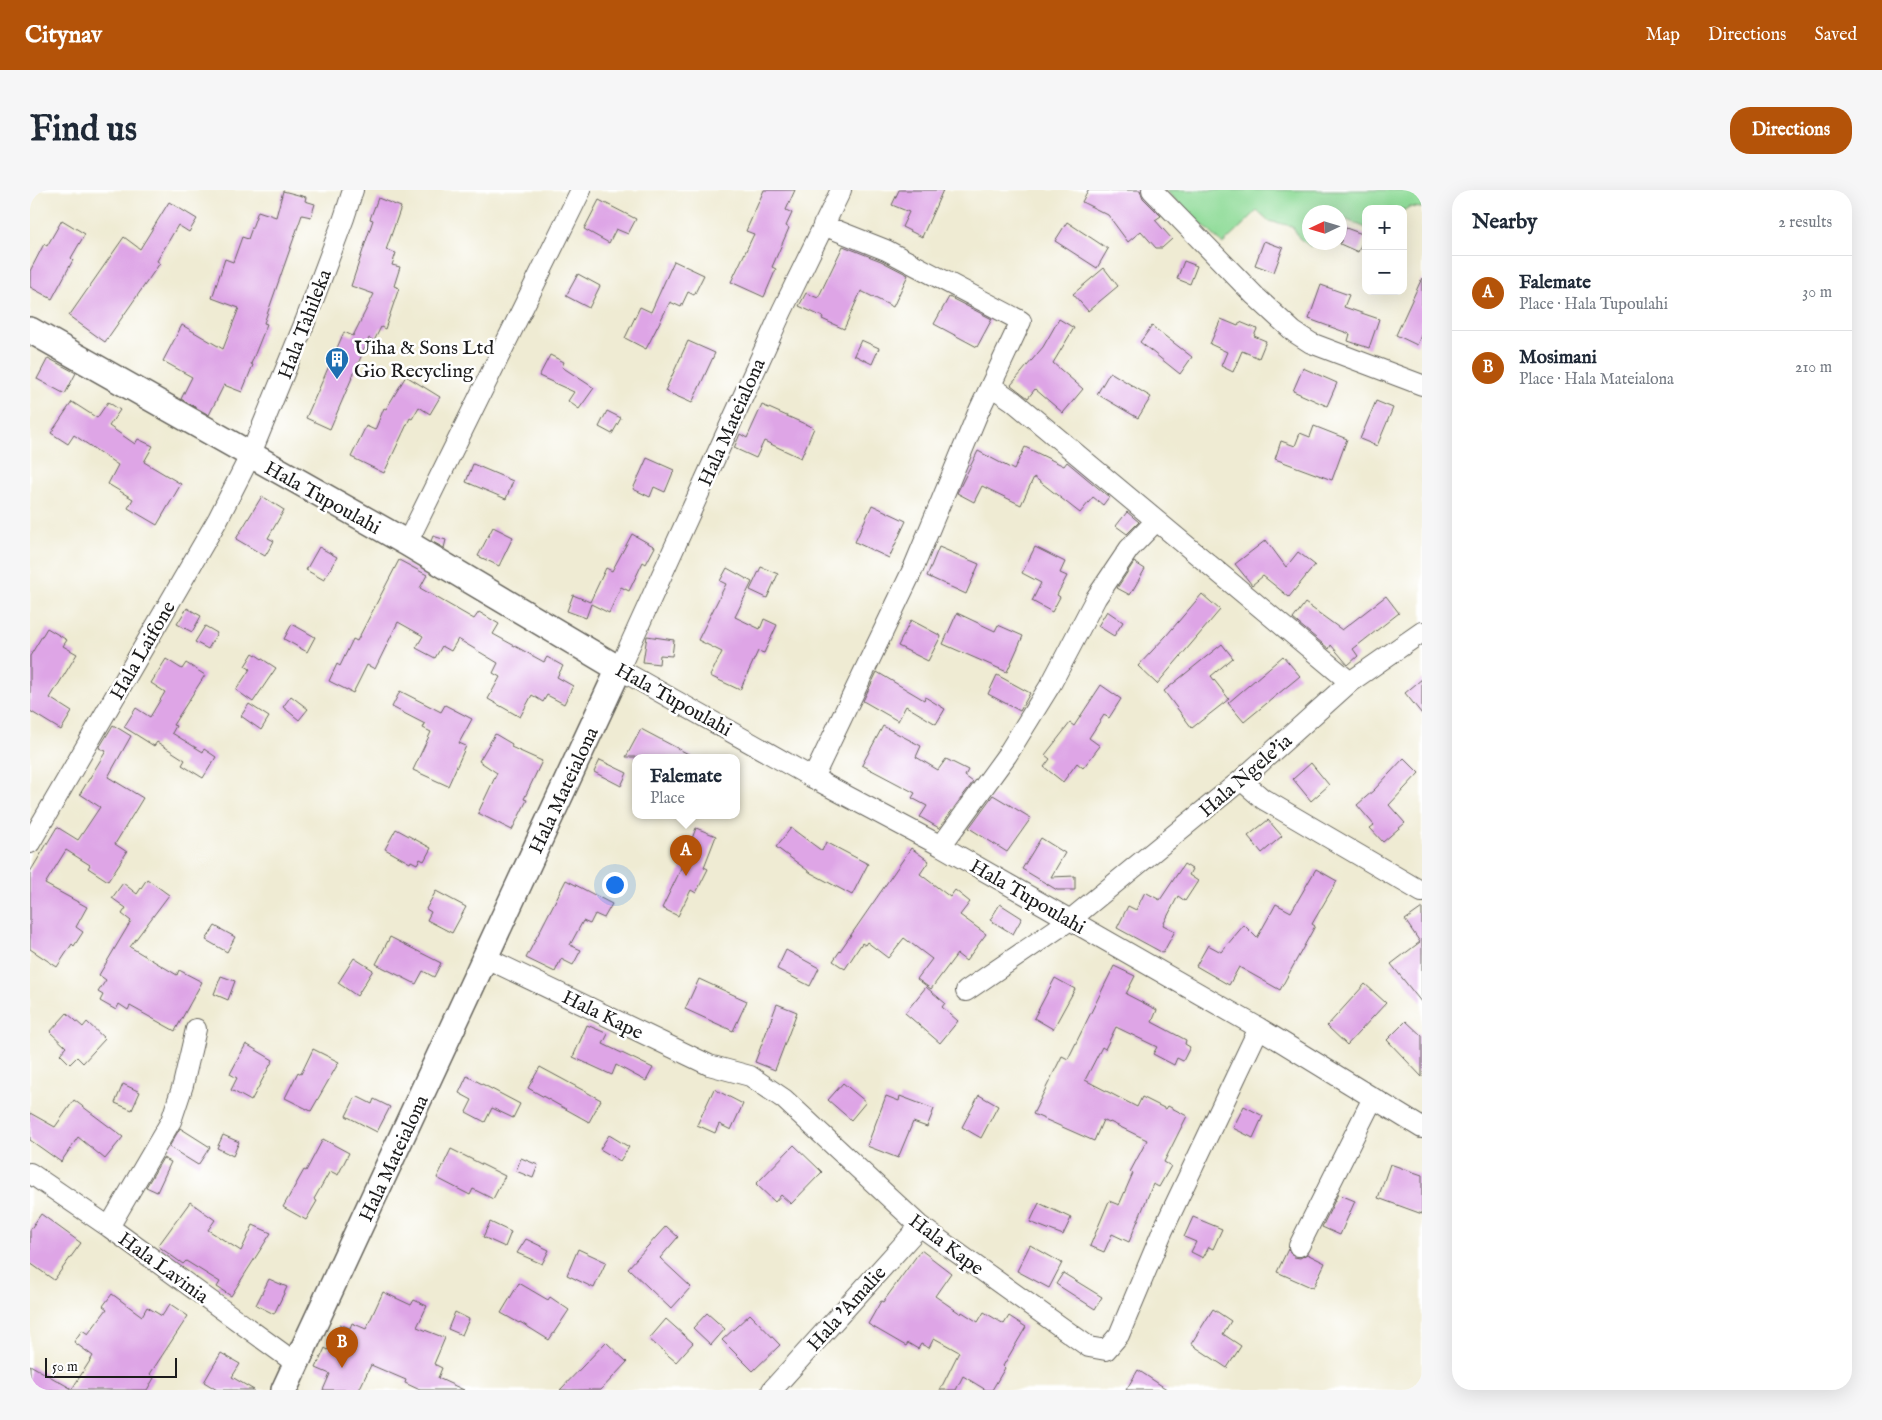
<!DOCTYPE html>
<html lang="en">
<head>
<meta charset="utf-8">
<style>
  body { margin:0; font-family:"IM FELL English",serif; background:#f6f6f7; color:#1f2937 }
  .controls { position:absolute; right:15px; top:15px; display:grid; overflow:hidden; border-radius:10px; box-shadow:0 5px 20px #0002 }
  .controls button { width:45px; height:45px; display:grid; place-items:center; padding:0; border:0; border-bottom:1px solid #e0e1e3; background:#fff; color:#1f2937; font:25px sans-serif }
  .compass { position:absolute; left:1272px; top:15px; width:45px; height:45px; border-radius:50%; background:#fff; box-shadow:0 5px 20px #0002; rotate:266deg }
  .scale { position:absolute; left:15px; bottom:12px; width:132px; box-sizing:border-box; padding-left:5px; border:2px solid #1c1c1c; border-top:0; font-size:14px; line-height:18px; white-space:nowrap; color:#1c1c1c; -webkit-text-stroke:4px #fff; paint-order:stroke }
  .you { position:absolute; left:584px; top:694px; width:18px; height:18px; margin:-12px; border:4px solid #fff; border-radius:50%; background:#1a73e8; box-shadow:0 0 0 8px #1a73e833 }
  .badge { display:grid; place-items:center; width:32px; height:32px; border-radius:50%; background:#b45309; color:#fff; font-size:16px; font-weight:700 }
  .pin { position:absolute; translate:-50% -41px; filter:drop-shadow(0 1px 2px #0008) }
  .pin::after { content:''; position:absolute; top:26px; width:18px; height:15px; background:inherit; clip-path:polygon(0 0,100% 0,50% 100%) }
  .popup { position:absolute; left:602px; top:564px; width:108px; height:65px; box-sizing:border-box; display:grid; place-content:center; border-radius:10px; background:#fff; filter:drop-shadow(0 1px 4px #0005); font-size:16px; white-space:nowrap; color:#747a83 }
  .popup b { font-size:19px; color:#1f2937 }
  .popup::after { content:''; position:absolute; left:50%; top:100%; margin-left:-10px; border:10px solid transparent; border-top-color:#fff }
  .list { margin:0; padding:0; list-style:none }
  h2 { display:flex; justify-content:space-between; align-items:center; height:65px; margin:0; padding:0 20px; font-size:21px }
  h2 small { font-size:16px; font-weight:400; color:#747a83 }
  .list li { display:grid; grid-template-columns:32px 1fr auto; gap:15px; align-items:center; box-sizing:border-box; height:75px; padding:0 20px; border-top:1px solid #e0e1e3 }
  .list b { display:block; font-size:19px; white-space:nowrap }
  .list p { margin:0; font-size:16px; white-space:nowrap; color:#747a83 }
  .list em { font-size:16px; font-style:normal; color:#747a83 }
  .map { position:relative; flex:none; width:1392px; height:1200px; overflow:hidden; border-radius:20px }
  header { display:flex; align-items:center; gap:30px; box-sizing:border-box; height:70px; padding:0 25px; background:#b45309; color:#fff }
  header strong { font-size:24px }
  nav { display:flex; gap:28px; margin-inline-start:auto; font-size:18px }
  .intro { display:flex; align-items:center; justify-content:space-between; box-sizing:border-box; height:120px; padding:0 30px }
  h1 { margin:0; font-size:35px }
  .button { padding:12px 22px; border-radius:20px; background:#b45309; color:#fff; font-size:18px; font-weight:700 }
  main { display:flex; gap:30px; padding:0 30px }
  aside { flex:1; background:#fff; border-radius:20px; box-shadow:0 5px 20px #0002 }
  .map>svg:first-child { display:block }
  .green { fill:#8fdb98; stroke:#567c5a }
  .building { fill:#dea5e6 }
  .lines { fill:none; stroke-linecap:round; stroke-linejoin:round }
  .minor-casing { stroke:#66645c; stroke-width:22 }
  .major-casing { stroke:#66645c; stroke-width:28 }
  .minor { stroke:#fff; stroke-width:20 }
  .major { stroke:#fff; stroke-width:25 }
  .labels { text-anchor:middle; stroke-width:5; stroke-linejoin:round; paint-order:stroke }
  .street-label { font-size:20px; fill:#1c1c1c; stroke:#fff }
  .poi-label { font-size:20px; fill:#1c1c1c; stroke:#fff; text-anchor:start }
</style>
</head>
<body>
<header>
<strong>Citynav</strong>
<nav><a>Map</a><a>Directions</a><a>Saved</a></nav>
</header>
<div class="intro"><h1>Find us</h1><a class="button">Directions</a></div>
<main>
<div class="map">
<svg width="1392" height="1200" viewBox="0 0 1392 1200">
  <rect width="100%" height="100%" fill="#fff"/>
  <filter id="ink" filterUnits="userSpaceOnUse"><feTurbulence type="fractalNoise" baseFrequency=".02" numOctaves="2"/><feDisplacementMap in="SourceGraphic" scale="10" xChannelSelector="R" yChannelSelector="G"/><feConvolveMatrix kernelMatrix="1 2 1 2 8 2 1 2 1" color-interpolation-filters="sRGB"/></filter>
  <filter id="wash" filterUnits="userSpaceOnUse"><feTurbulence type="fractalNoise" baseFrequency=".0096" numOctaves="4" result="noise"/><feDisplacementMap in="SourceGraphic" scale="20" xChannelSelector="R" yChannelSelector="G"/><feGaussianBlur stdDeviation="1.12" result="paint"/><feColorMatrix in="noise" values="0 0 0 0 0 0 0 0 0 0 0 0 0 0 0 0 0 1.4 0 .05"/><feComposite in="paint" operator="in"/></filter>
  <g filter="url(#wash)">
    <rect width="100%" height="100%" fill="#efebd3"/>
    <!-- green -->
    <path class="green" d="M1135,0H1392V18L1379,17L1373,21V19H1336V38L1310,27V22H1280V52L1286,53L1281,57L1269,48L1262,36L1238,31L1227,21L1193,54Z"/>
    <g id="blocks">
      <!-- building -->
      <path class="building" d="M734,0H765L756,20L762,23L756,36L759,38L742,77L746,79L734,107L701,92L724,44L716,41Z
        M869,0H913L892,47L872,37L879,22L862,15Z
        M1058,0H1110L1113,8L1131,26L1125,30L1142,49L1132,58H1126L1111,41L1098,52L1078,25L1052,12Z
        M253,1L276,7L275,11L285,14L281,27L272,25L234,133L237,134L221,174L223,175L212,202L194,195L179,225L151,209L162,187L133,171L152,135L193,159L209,118L182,108L195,69L203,72L212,47L218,49L228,21L246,27Z
        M348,8L371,17L356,60L366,63L362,75L370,77L364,96L369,98L355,139L351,137L344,151L339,148L300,239L276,228L314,142L323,146L344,104L321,96L343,30L340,29Z
        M569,10L606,29L598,44L586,39L579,53L554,39Z
        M139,12L167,29L159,42L148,35L127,71L130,73L75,152L39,126L94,47L110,59Z
        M32,30L55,44L41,68L43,70L22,109L0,97V81L14,54L17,56Z
        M1037,32L1078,59L1067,78L1025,51Z
        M1316,38L1335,45L1328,62L1310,54Z
        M1234,51L1253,58L1244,82L1225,75Z
        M813,56L851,71L878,85L863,117L831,101L814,139L792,129L793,127L769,116L776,103L788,108Z
        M644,71L674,85L664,105L658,102L651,117L640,112L616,159L595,148L610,117L621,122Z
        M1154,71L1167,76L1160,94L1147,89Z
        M1074,78L1088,96L1058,121L1043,104Z
        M548,84L570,96L559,118L536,106Z
        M1392,88V143L1387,155L1366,145Z
        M1291,95L1319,105L1314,117L1349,129L1339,158L1318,151L1320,144L1279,129Z
        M919,107L962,129L947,157L904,134Z
        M1029,129L1044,138L1023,173L1053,199L1033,223L1005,199L998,208L981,195L1013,157Z
        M1191,129L1208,136L1210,132L1227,139L1224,146L1236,151L1229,168L1212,161L1203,182L1191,176L1197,162L1180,154Z
        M1122,136L1162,167L1150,184L1110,152Z
        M831,150L849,158L842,174L824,165Z
        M658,151L685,163L662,213L635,201Z
        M520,165L534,172L532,177L564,198L549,219L538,211L544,202L509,186Z
        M18,168L46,183L35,204L7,189Z
        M1273,178L1307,193L1297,216L1263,201Z
        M1080,182L1121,207L1108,228L1067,204Z
        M376,186L410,207L400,224L389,217L382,229L380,228L354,283L321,267L336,236L345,240L354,218L356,219Z
        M1346,211L1363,218L1347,256L1330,249Z
        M42,212L67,228L78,212L90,220L79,236L105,254L108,249L123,256L114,272L151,294L127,335L98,318L103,309L78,294L88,275L44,245L38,254L21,243Z
        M732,215L784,238L771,268L734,251L726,268L704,258L710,244L717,248Z
        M577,221L591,228L582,244L569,237Z
        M1284,236L1317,249L1302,290L1245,269L1251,251L1265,256L1270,243L1280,247Z
        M995,257L1034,276L1037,272L1079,307L1073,315L1063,307L1050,323L1004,287L991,315L952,296L944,312L927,303L948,261L984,280Z
        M617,268L644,280L635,302L624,297L620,307L603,299Z
        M443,274L483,291L476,309L436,292Z
        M232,306L254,320L238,348L244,351L235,366L206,349Z
        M842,315L876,331L859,368L825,352Z
        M1097,322L1109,332L1097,344L1086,336Z
        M463,337L483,347L469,376L448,366Z
        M602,344L625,357L616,374L613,372L599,401L591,397L579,423L561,414L556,428L537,421L543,405L560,412L576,378L582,381Z
        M403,346L416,350L414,358L401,351Z
        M1236,350L1256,377L1268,362L1285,375L1259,407L1233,386L1222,395L1205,374Z
        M289,357L307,367L294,390L276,380Z
        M909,357L949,374L936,404L897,386Z
        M1005,357L1035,372L1030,383L1037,386L1027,405L1030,407L1022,422L1002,411L1011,393L992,383Z
        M369,370L397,385L390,398L444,429L449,422L469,434L463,444L514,472L517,467L533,476L527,487L543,496L534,514L517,505L513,512L502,505L490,527L458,509L470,487L463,483L468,473L428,449L421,461L412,456L405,468L386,458L393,446L368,432L345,479L337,475L323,503L299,491L307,474L310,476L323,449L327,451Z
        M1104,372L1115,379L1100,405L1087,398Z
        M731,377L748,384L737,408L720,400Z
        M697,378L722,392L705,427L730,439L734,429L747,435L734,463L728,461L710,500L680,486L692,462L668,450L696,394L690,391Z
        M1172,404L1190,420L1127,494L1108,476L1136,446Z
        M1356,406L1369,423L1323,459L1328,466L1318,475L1301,455L1299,459L1263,429L1275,413L1312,440Z
        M157,418L171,426L162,442L147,434Z
        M1077,421L1093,432L1084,446L1068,436Z
        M927,423L965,441L968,435L993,446L977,482L913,454Z
        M881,430L911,446L898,471L868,456Z
        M262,434L285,447L277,462L254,449Z
        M175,436L187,443L178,459L165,452Z
        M17,438L37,450L33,456L47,464L20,508L42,522L31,540L0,521V466Z
        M617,446L644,450L642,466L630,465L629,474L613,472Z
        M1192,454L1203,468L1181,486L1199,509L1162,538L1134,501Z
        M223,463L246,478L223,512L206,500L220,479L215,476Z
        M1253,466L1270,486L1214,532L1198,513Z
        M136,469L152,479L156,473L175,485L143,535L146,536L142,543L173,562L174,559L186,567L173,588L152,575L155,570L127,552L124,556L94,537L106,518L120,527L135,502L121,493Z
        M847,482L894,510L895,507L915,519L906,534L876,516L868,531L833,511Z
        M967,485L1000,503L990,521L958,504Z
        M1392,489V524L1375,503Z
        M1071,495L1091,509L1079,528L1074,525L1059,548L1070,556L1053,578L1047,573L1033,592L1014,577L1020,569L1015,565L1040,533L1044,536Z
        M370,501L411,522L415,515L442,529L429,553L436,556L418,596L383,580L401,542L393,538L395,534L362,517Z
        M261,506L278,519L269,530L253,517Z
        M219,514L239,527L231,540L211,526Z
        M83,535L101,546L78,587L113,608L85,654L97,662L78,691L58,678L60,675L36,660L15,694L57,717L46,737L53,742L44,756L42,754L27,777L0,759V682L27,637L48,650L70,617L50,604L76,561L69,558Z
        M853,536L891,556L886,567L908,580L916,569L938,580L935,586L943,592L909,638L890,627L897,616L882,608L885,603L832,575Z
        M611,539L664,567H596Z
        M465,544L482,554L481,557L512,571L494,609L497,610L482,640L448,623L467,583L449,571Z
        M1374,568L1389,583L1359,615L1375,633L1353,652L1340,638L1344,635L1327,615L1344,600Z
        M570,570L597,583L591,596L564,582Z
        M1281,573L1299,595L1281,611L1263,589Z
        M963,605L1001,628L977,662L939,638Z
        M1238,630L1252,646L1232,663L1218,646Z
        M666,638L686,646L674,677L678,679L666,703L661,700L648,726L632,718L649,683Z
        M761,638L792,661L796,652L838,674L822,705L781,683L746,657Z
        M366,639L401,658L394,671L390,669L387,674L381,671L380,673L355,659Z
        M1011,648L1035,663L1021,687L1045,686V700H1027L992,679Z
        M881,658L899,671L890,684L920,707L925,700L940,712L930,725L956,744L936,771L927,764L901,799L887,789L902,769L874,748L858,768L837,752L835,755L832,753L815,779L803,771Z
        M1154,674L1162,679L1159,685L1168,691L1155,711L1148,706L1133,735L1145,741L1133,763L1087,738L1098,716L1106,720L1115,702L1130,710Z
        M1286,679L1307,691L1282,734L1285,736L1250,800L1209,777L1199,795L1166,776L1178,755L1191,762L1214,735L1227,748L1246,714L1261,722Z
        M117,689L139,705L100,757L147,785L149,780L172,792L145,841L100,816L98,820L89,814L86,820L70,811L73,805L68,802L76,790L69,785L101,731L92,724L96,718L82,708L93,693L107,704Z
        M536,690L582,714L574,728L565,724L560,734L553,731L540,755L551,760L543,775L531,769L525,782L496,768Z
        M406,701L436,717L422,743L397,730L401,722L396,719Z
        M970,714L992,728L983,744L960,730Z
        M1392,718V813L1361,774L1390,752L1375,730Z
        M185,736L205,747L197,762L176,750Z
        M360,747L411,773L404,787L393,781L386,794L346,774Z
        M756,760L789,778L780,796L747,779Z
        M324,768L343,780L327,806L308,793Z
        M1084,776L1105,786L1096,804L1127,820L1122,832L1156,850L1155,854L1160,857L1153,871L1147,868L1144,875L1123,864L1127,857L1086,837L1075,859L1072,857L1055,890L1107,917L1112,907L1136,919L1138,916L1157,926L1134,972L1141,976L1129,997L1123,994L1099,1052L1082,1044L1074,1062L1060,1056L1079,1011L1089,1015L1103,983L1100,982L1117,950L1080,932L1079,933L1073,930L1064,951L1003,924L1032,866L1038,869Z
        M191,786L205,791L198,810L184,804Z
        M1025,788L1045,799L1023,839L1004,828Z
        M669,789L717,811L703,841L655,819Z
        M1335,794L1356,813L1317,855L1297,836Z
        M896,797L915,813L912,817L928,831L910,853L875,823Z
        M747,814L767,822L745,880L725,872Z
        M37,823L53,837L57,832L75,849L53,873L47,867L40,874L30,864L36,857L20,842Z
        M1376,831L1392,846V887L1357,850Z
        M557,835L578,844L573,854L623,878L616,891L586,875L582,885L543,867Z
        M216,854L243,870L221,911L201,900L207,888L200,884Z
        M283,859L309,872L281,921L255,908L268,882L271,884Z
        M510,877L571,910L559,932L498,898Z
        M437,886L490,914L483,928L462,918L455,932L436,922L442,910L429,903Z
        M813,893L836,912L821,930L798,910Z
        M93,894L110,902L102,920L85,913Z
        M684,899L713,914L701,940L689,934L685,943L667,935Z
        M949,905L968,916L951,948L932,937Z
        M326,906L342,914L344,909L360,917L347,942L316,926Z
        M856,906L869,911L870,906L904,919L897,937L883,932L868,968L837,956Z
        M44,910L93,947L75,969L48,947L31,972L0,950V923L25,937Z
        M1214,916L1233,926L1223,948L1203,938Z
        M150,938L180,957L168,975L139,957Z
        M193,945L209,952L203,966L187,958Z
        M579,945L599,957L590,971L570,959Z
        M293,949L319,963L308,985L300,981L284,1009L287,1011L276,1030L253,1017L274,980L276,981Z
        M764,955L792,982L761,1014L751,1005L745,1012L726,994Z
        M421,959L475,986L463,1009L443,999L440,1005L407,988Z
        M133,968L141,972L127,1002L116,997Z
        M491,968L508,975L503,988L486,981Z
        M1360,974L1392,985V1024L1348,1008Z
        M1308,1004L1325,1011L1310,1045L1292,1037Z
        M160,1012L185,1030L178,1040L211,1061L223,1035L241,1043L201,1106L187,1097L190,1092L156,1071L153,1074L128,1056Z
        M1009,1013L1041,1028L1033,1045L1000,1032Z
        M11,1024L51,1053L24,1090L0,1073V1040Z
        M1163,1027L1192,1039L1183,1059L1179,1057L1173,1068L1161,1062L1166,1052L1154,1047Z
        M460,1032L481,1042L475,1057L453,1047Z
        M636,1036L648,1047L630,1068L661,1097L641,1119L598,1078Z
        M496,1049L519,1060L512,1074L487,1063Z
        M1000,1055L1032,1073L1019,1098L987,1081Z
        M548,1059L576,1072L564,1098L537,1085Z
        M1258,1059L1264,1067L1270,1068L1277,1064L1295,1073L1283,1098L1247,1082Z
        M891,1060L921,1083L905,1106L931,1124L932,1122L948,1132L954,1122L974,1134L979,1126L996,1137L973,1176L975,1178L962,1200H956L933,1186L926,1200H910L929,1162L904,1148L899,1158L891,1154L888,1159L878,1153L876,1156L838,1134L851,1111L853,1112Z
        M1033,1083L1072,1107L1065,1119L1026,1094Z
        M239,1089L257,1097L244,1124L226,1115Z
        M489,1093L518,1110L520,1107L539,1120L519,1150L490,1132L489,1133L471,1123Z
        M353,1102L381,1115L384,1110L397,1116L387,1137L415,1148L404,1174L412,1178L408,1188L434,1200H390L375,1193L376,1190L341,1175L329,1200H293L300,1184L286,1178L295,1158L298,1160L310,1134L320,1138L322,1133L336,1139Z
        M82,1104L112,1126L117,1117L132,1126L140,1114L158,1126L120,1184L124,1188L117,1200H0V1175L42,1199L63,1166L44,1152L52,1140L58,1144L77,1119L73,1116Z
        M1183,1119L1201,1131L1193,1144L1211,1156L1197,1178L1161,1154Z
        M425,1122L439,1129L432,1145L418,1139Z
        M677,1123L695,1139L681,1155L663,1138Z
        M720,1124L750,1155L723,1181L692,1150Z
        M636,1129L663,1153L646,1172L619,1149Z
        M576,1152L597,1172L571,1200H530Z
        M191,1163L210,1174L202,1187L224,1200H187L174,1192Z
        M1108,1180L1138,1200H1096Z"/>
    </g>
  </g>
  <g filter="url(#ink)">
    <use href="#blocks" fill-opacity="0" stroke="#66645c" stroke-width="1"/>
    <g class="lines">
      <!-- minor casing -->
      <g class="minor-casing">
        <path id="minor" d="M811,0L752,121L589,479L783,588L911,656L1229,838L1392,938
          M1122,0L1225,106L1264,142L1281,153L1392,195
          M961,196L983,211L1320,492
          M377,353L551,0
          M783,588L883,379L947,225L991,131L856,60L793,35
          M1211,590L1233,609L1392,702
          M0,653L188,329L220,266L275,132L314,28L323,0
          M911,656L977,565L1021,494L1066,408L1099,359L1126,331
          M456,768L679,875L720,886L754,909L890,1036L1059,1157L1076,1160L1089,1145L1133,1040L1229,838
          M936,801L1040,730L1211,590L1320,492L1392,442
          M0,983L79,1037L267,1174
          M79,1037L141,931L153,895L166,839
          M1269,1056L1343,908
          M742,1200L890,1036"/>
      </g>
      <!-- major casing -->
      <g class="major-casing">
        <path id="major" d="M0,140L377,353L589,479L254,1200"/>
      </g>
      <!-- minor -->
      <use href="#minor" class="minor"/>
      <!-- major -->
      <use href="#major" class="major"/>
    </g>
  </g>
  <!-- icons -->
  <defs>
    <g id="building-pin" transform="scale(1.25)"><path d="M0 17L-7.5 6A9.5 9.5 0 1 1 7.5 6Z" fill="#1f6fb2" stroke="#fff"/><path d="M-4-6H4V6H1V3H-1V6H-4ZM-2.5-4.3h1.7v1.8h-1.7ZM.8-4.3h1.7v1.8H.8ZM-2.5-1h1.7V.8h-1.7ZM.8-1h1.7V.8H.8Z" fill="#fff"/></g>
  </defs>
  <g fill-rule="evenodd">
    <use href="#building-pin" x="307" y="169"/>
  </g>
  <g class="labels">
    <!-- street labels -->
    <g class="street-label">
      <text transform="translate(274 134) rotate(-69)" y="7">Hala Tahileka</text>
      <text transform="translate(701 232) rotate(-66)" y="7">Hala Mateialona</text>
      <text transform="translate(293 307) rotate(29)" y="7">Hala Tupoulahi</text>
      <text transform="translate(112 460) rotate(-60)" y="7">Hala Laifone</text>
      <text transform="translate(644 509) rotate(29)" y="7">Hala Tupoulahi</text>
      <text transform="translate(1215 585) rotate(-41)" y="7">Hala Ngele'ia</text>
      <text transform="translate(533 600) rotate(-65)" y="7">Hala Mateialona</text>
      <text transform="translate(998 706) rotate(30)" y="7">Hala Tupoulahi</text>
      <text transform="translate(573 824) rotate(26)" y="7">Hala Kape</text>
      <text transform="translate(363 968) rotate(-65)" y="7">Hala Mateialona</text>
      <text transform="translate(917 1054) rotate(37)" y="7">Hala Kape</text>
      <text transform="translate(134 1077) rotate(36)" y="7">Hala Lavinia</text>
      <text transform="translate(816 1118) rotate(-48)" y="7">Hala 'Amalie</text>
    </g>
    <!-- poi labels -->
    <g class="poi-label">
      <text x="324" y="164">Uiha &amp; Sons Ltd<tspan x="324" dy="23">Gio Recycling</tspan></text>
    </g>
  </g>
</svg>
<div class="controls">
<button>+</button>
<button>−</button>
</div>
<svg class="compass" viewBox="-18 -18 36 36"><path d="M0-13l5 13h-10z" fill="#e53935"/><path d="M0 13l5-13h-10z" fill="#747a83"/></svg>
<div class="scale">50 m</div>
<div class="you"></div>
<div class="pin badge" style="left:656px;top:686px">A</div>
<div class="popup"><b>Falemate</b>Place</div>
<div class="pin badge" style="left:312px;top:1178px">B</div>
</div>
<aside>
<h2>Nearby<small>2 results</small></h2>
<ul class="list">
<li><span class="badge">A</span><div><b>Falemate</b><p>Place · Hala Tupoulahi</p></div><em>30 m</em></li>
<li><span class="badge">B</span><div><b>Mosimani</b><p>Place · Hala Mateialona</p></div><em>210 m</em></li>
</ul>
</aside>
</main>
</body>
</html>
